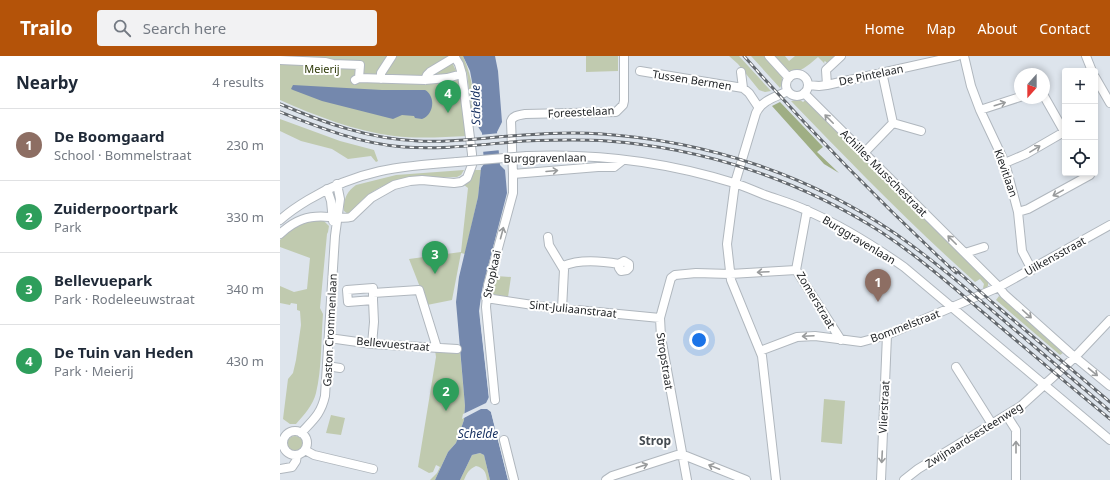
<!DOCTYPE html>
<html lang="en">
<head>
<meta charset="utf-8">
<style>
  body { margin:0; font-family:"Noto Sans",sans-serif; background:#f2f2f3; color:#1f2937 }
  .controls { position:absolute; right:12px; top:12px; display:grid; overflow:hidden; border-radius:4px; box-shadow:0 2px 6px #0003 }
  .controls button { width:36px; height:36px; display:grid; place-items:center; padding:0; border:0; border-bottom:1px solid #e0e1e3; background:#fff; color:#1f2937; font:20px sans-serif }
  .compass { position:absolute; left:734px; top:12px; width:36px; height:36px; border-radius:50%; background:#fff; box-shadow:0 2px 6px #0003; rotate:201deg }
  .you { position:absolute; left:419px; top:284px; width:14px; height:14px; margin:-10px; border:3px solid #fff; border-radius:50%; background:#1a73e8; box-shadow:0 0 0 6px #1a73e833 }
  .badge { display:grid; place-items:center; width:26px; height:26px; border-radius:50%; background:#b45309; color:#fff; font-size:13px; font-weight:700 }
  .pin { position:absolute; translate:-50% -33px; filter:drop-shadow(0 1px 2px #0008) }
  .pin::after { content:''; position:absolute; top:21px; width:14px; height:12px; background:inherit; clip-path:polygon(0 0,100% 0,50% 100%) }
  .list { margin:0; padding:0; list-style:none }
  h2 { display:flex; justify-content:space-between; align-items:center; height:52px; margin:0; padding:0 16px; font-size:17px }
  h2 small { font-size:13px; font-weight:400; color:#747a83 }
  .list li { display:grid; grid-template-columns:26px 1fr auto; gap:12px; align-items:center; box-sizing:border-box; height:72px; padding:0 16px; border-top:1px solid #e0e1e3 }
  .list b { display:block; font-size:15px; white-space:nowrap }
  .list p { margin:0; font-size:13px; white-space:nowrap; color:#747a83 }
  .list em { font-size:13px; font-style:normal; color:#747a83 }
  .icon { flex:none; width:22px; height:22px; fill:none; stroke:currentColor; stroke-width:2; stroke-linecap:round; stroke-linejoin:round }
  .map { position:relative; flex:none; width:830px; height:424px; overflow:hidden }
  header { display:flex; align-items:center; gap:24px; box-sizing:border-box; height:56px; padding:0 20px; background:#b45309; color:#fff }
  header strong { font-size:19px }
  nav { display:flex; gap:22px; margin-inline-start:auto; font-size:14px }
  .search { width:280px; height:36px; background:#f2f2f3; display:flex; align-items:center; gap:10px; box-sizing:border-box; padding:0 14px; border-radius:4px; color:#747a83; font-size:15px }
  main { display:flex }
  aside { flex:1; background:#fff }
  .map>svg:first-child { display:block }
  .green { fill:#c0caaf; fill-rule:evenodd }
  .forest { fill:#9fae84 }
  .water { fill:#7488ad }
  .pier { fill:#dde4ec }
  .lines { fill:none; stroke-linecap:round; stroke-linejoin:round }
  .minor-casing { stroke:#b0b7be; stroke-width:10 }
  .minor { stroke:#fff; stroke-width:8 }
  .rail-casing { stroke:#63686d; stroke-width:3 }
  .rail { stroke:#fff; stroke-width:1.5; stroke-dasharray:4.5; stroke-linecap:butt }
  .minor-bridge-casing { stroke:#b0b7be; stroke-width:10; stroke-linecap:butt }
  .minor-bridge { stroke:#fff; stroke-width:8 }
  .oneway { stroke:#999b9c }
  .labels { text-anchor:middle; stroke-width:4; stroke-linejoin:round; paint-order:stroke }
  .park-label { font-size:11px; fill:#2e3a08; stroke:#fff }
  .street-label { font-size:11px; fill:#1d2023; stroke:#fff }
  .water-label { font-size:12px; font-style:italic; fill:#1b3464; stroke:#fff }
  .neighbourhood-label { font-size:12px; font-weight:bold; fill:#454b51; stroke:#fff }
</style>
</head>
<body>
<header>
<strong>Trailo</strong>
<div class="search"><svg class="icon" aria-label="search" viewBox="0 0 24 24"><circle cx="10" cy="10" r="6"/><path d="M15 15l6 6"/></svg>Search here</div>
<nav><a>Home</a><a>Map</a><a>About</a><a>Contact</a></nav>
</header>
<main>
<aside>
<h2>Nearby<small>4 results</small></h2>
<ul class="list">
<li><span class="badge" style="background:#8d6e63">1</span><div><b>De Boomgaard</b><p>School · Bommelstraat</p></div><em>230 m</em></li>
<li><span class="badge" style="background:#2e9e5b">2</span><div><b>Zuiderpoortpark</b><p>Park</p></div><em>330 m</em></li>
<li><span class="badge" style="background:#2e9e5b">3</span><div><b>Bellevuepark</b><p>Park · Rodeleeuwstraat</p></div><em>340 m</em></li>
<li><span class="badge" style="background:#2e9e5b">4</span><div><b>De Tuin van Heden</b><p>Park · Meierij</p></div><em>430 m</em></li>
</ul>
</aside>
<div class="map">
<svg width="830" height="424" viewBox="0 0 830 424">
  <rect width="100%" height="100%" fill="#dde4ec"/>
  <!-- green -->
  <path class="green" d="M0,0H169L177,17L136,28L167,27L181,23L188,80C163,81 139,83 114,80C75,75 36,60 0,44ZM102,9L106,13V19L120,27L82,26L94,21Z
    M179,0H183C193,23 195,45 197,69L193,68L187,17Z
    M306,0H338V15L306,16Z
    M449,0H459L491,35L485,36L479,34L458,8Z
    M471,0H484L502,20V28L500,32Z
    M495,0H505L509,5L515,0H554L547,7L545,5L544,6L545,8L538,1C531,7 518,20 508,14C503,11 499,4 495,0Z
    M527,43L711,224L708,227V230L704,233L703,232L704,228L700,223L695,226C631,169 571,107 511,45L520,44L523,46Z
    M0,63L60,85L94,94L98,105L96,106L91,100L68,103L52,93L21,85L0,75Z
    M184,114L181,119L177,121C132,122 102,118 70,157L68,158L64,155C63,144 67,135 76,129L116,119Z
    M194,114H201L198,141L185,198L181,197L172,244L147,249L129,203L181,196L188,132L184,129L191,122Z
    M32,165H44L49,170L48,176L47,178L40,252L43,258C41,283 42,313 36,337C33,349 24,359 16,368H10L3,363L8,323L13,317L16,304L21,269L20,255L17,254V248L11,247L10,249L0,247V230L14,236L27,233L30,202L0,191V184C12,172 16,169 32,165Z
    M216,220L231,221L228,241L211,238Z
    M719,240L722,242L783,297L780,299L716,244Z
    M155,294H180L185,350L184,364L176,387L168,396L155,424H150L157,417L160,411L156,409L153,416L149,417L138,411L156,301Z
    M544,343L565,345L562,388L541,386Z
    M51,359L65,362L61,379L46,377Z
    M7 388a8 8 0 1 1 16 0a8 8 0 1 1-16 0Z
    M200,397L204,399L210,424H207C206,416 204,412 196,410C189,413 187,417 184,424H180L192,399Z"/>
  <!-- forest -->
  <path class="forest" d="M500,46L543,91L537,96L559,117L544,108L492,50Z"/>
  <!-- water -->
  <path class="water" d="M183,0H215L218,15L222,66L217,76L220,109L225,114L227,137L202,234L199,255L210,352L228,424H210L204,399L200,397L192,399L180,424H155L168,396L176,387L184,364L185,350L176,246L179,221L198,141L201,112L204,108L202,77L197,69L193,31L190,15Z
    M13,29L102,34H145C156,40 154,59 142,63L135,62L134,60L122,59L113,63L42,45L13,34L11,33Z"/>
  <!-- pier -->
  <path class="pier" d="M220,77L221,94L201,96L200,79Z
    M201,256L212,352L230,424H228L211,356L207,353H201L182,363L183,358L206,347L209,341L200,261Z"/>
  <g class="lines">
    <!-- minor casing -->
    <g class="minor-casing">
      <path id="minor" d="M489,0L509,22
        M684,0L691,30L700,54L725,107L738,156L742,195L752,214
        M806,0L812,15
        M0,4L45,6L53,8L80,9L79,22
        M360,15L463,32L469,37L479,52
        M461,16L463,32
        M506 29a11 11 0 1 1 22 0a11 11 0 1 1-22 0Z
        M815,21L830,47
        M101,23V17L112,0
        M75,24L79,22L145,24L167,22L182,18
        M145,24L147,19L150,16L175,1
        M528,29L539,30L547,29L677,0
        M547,29L546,14L561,0
        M524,37L719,231L724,238L790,297L830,330
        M764,40L785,77
        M700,54L740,41
        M613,67L641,75
        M584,97L613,67L602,16
        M247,100C317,97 387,106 454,127C464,130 475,135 485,139C499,144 514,148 528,155C562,170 594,190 624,211L830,384
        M725,107L746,98L784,76
        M233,118L318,111H334L343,104
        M47,133L51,145L53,165
        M527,154L516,214L561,284
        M738,156L748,153L810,119L809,117
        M0,164C9,156 18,150 28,144C78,114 119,110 177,106
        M0,178C15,164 28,159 49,161C56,161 64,163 71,161L91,142L114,129L130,125L142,124L174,127L181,126L187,122L192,109V98L182,18L179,8L174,0
        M268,181L269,189L284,214L282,253
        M685,197L704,191
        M283,210C299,203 322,205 339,208L344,205L349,208V212L347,214L341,215L339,212V208
        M93,232V244L68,246L67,234Z
        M93,237L139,234L157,292
        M206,242L266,251L380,262
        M49,282L92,288L177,293
        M92,288L94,266L93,244
        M480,295L517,281L535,280L581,286L607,279L719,231L830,169
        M47,310L60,312
        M676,311L712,368
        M215,344L206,251L208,229L233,137V118L231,65C233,59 240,59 245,58L336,56L343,49L344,45V0
        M727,360L736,374V424
        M3 387a12 12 0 1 1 24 0a12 12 0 1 1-24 0Z
        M21,377C33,364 41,358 45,340L55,180L60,143L57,128
        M224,384L234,424
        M25,394L34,399L93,413
        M0,413L12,411L16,405L17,399
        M326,424L332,420L397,399L406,400L466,424
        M407,424L381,281L380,262L391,222L395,219L416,217L450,218L516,214
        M496,424L482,300L451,224L447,188L455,127L476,57C482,44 496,41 508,35
        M601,424L607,279
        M624,424L638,413L741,350L795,301L830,264"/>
    </g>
    <!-- minor -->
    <use href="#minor" class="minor"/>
    <!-- rail casing -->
    <g class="rail-casing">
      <path id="rail" d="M464,0C531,76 602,148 676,217
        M0,48C44,67 90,83 138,85C173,87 208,81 244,79C270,77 296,76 322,78C427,85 529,119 616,178C653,204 687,233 721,262C757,293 794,324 830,355
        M0,56C40,72 81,88 124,91C164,94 204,88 244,85C272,84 300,83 327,85C424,92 519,124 601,176C636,199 667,226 699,253C743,290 786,327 830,363
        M674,212L712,246L830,346"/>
    </g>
    <!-- rail -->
    <use href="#rail" class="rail"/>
    <!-- minor-bridge casing -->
    <g class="minor-bridge-casing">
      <path id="minor-bridge" d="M177,106L247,100"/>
    </g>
    <!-- minor-bridge -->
    <use href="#minor-bridge" class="minor-bridge"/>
  </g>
  <!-- one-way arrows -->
  <defs><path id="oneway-shaft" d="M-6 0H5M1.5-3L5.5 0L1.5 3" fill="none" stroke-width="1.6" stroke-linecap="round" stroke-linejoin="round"/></defs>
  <g class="oneway">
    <use href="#oneway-shaft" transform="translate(720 48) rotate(-17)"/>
    <use href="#oneway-shaft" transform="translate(549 63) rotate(-135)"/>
    <use href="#oneway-shaft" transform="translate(755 93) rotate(-31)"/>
    <use href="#oneway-shaft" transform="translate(272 115) rotate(-5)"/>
    <use href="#oneway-shaft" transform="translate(778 137) rotate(151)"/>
    <use href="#oneway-shaft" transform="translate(222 177) rotate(-75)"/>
    <use href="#oneway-shaft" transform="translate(672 184) rotate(-135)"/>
    <use href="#oneway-shaft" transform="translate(483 216) rotate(177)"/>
    <use href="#oneway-shaft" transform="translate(747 258) rotate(42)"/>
    <use href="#oneway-shaft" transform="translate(528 280) rotate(177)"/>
    <use href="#oneway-shaft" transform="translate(813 316) rotate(40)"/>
    <use href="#oneway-shaft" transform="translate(736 391) rotate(-90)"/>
    <use href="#oneway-shaft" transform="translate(602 401) rotate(93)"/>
    <use href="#oneway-shaft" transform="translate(362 410) rotate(-18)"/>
    <use href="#oneway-shaft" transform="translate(434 411) rotate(-158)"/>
  </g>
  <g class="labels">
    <!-- park labels -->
    <g class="park-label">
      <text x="42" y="17">Meierij</text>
    </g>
    <!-- street labels -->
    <g class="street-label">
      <text transform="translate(591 19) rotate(-12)" y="4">De Pintelaan</text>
      <text transform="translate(412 24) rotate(9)" y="4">Tussen Bermen</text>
      <text transform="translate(301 56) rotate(-3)" y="4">Foreestelaan</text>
      <text transform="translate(265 102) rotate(-1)" y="4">Burggravenlaan</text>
      <text transform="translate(604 117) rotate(45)" y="4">Achilles Musschestraat</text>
      <text transform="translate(726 117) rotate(71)" y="4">Kievitlaan</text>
      <text transform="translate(579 184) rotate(31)" y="4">Burggravenlaan</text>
      <text transform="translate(775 200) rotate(-29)" y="4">Uilkensstraat</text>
      <text transform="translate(212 218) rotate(-78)" y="4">Stropkaai</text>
      <text transform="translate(536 244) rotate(59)" y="4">Zomerstraat</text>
      <text transform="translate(293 253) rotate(6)" y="4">Sint-Juliaanstraat</text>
      <text transform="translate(625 270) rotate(-21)" y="4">Bommelstraat</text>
      <text transform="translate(50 274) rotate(-87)" y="4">Gaston Crommenlaan</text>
      <text transform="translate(113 288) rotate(5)" y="4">Bellevuestraat</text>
      <text transform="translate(385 305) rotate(81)" y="4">Stropstraat</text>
      <text transform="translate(604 351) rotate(-87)" y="4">Vlierstraat</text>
      <text transform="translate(694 379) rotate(-32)" y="4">Zwijnaardsesteenweg</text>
    </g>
    <!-- water labels -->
    <g class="water-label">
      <text transform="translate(196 49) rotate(-91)" y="4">Schelde</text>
      <text x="198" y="382">Schelde</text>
    </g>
    <!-- neighbourhood labels -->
    <g class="neighbourhood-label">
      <text x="375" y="389">Strop</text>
    </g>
  </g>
</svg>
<div class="controls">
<button>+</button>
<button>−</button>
<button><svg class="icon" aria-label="locate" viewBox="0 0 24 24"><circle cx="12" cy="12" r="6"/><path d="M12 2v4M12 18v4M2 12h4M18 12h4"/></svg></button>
</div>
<svg class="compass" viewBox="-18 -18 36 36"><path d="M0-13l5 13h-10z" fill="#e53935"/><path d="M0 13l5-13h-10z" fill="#747a83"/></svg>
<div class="you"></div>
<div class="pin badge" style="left:598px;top:246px;background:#8d6e63">1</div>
<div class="pin badge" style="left:166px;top:355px;background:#2e9e5b">2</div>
<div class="pin badge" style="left:155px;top:218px;background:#2e9e5b">3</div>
<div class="pin badge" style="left:168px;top:57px;background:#2e9e5b">4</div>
</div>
</main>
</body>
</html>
